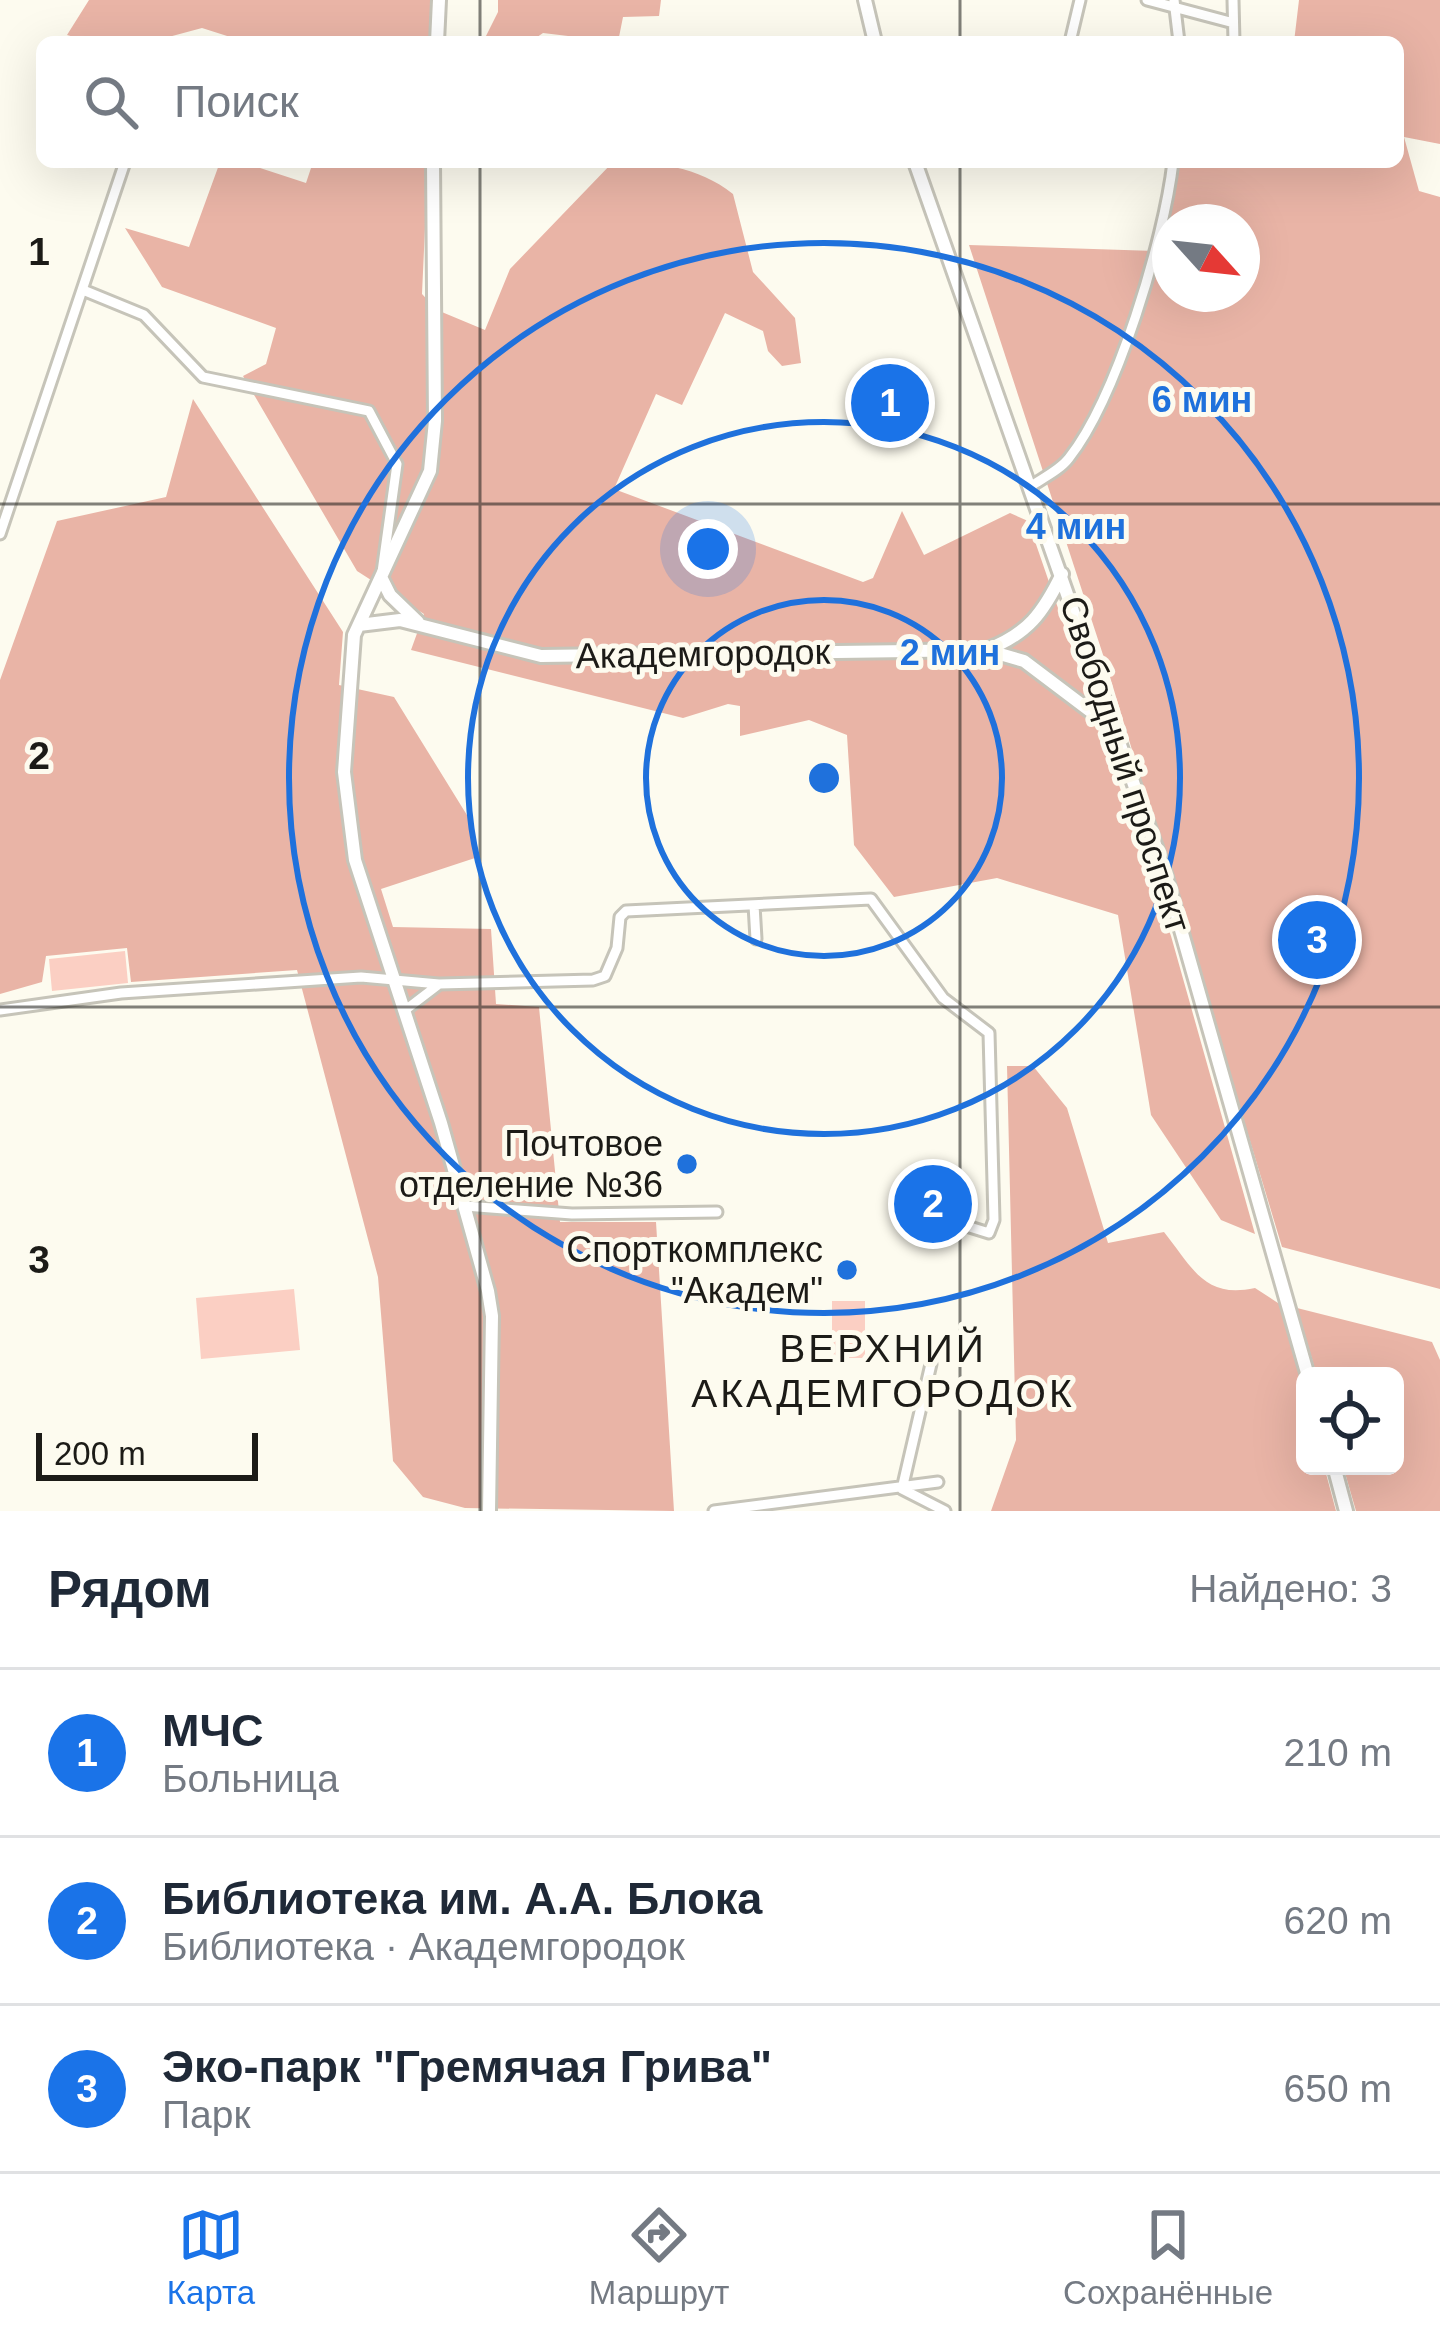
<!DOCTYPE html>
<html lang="ru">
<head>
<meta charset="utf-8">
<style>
  body { margin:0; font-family:Helvetica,sans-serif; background:#f6f6f7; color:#1f2937 }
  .controls { position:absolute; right:36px; bottom:36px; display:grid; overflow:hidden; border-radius:18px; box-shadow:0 12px 48px #0002 }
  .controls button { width:108px; height:108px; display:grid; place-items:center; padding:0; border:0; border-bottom:3px solid #e0e1e3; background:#fff; color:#1f2937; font:60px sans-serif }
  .compass { position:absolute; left:1152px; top:204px; width:108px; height:108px; border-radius:50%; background:#fff; box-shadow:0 12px 48px #0002; rotate:117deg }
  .scale { position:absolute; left:36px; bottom:30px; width:222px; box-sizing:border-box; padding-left:12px; border:6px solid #1c1b17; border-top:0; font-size:33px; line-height:42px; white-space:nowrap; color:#1c1b17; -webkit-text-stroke:9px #fdfbef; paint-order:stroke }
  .you { position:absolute; left:708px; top:549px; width:42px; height:42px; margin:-30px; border:9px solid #fff; border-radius:50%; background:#1a73e8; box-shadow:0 0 0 18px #1a73e833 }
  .badge { display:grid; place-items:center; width:78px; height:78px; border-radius:50%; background:#1a73e8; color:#fff; font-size:39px; font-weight:700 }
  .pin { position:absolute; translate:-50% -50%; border:6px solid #fff; box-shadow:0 3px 12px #0006 }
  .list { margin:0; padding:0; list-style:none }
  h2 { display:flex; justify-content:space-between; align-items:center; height:156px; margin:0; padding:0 48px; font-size:51px }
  h2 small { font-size:39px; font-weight:400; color:#747a83 }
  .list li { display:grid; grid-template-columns:78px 1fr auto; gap:36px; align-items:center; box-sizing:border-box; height:168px; padding:0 48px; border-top:3px solid #e0e1e3 }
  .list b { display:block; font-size:45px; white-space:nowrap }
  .list p { margin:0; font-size:39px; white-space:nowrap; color:#747a83 }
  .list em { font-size:39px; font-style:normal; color:#747a83 }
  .icon { flex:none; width:66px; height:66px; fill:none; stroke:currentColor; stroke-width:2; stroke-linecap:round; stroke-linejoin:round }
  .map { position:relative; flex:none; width:1440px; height:1511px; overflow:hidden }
  .search { position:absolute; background:#fff; box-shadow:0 12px 48px #0002; left:36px; right:36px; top:36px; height:132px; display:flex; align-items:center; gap:30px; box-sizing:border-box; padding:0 42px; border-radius:18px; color:#747a83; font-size:45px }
  .sheet { height:660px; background:#fff }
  nav { display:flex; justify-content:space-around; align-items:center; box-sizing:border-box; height:168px; border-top:3px solid #e0e1e3; background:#fff; font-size:33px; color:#747a83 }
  nav a { display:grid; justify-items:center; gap:6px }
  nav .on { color:#1a73e8 }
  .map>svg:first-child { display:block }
  .green { fill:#fbcfc3 }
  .forest { fill:#e9b4a6; fill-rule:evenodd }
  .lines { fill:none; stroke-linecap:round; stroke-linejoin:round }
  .minor-casing { stroke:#c6c4b9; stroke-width:15 }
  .major-casing { stroke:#c6c4b9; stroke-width:18 }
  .minor { stroke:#fff; stroke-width:9 }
  .major { stroke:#fff; stroke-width:12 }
  .grid { fill:none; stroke:#1c1b17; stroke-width:3; stroke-opacity:0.55 }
  .ring { fill:none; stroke:#1f71dc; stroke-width:6 }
  .poi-dot { fill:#1f71dc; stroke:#fdfbef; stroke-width:4.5 }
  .labels { text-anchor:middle; stroke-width:10; stroke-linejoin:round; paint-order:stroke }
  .street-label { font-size:36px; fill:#1c1b17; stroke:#fdfbef }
  .poi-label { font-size:36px; fill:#1c1b17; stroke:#fdfbef; text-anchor:end }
  .neighbourhood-label { font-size:39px; letter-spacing:3px; fill:#1c1b17; stroke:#fdfbef }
  .grid-label { font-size:39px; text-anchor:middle; font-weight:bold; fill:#1c1b17; stroke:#fdfbef; stroke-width:10; stroke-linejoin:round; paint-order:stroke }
  .centre { fill:#1f71dc; stroke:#fdfbef; stroke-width:6 }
  .ring-label { font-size:36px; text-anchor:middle; font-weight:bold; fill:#1f71dc; stroke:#fdfbef; stroke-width:10; stroke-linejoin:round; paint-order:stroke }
</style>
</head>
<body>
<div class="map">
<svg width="1440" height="1511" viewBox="0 0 1440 1511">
  <rect width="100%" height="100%" fill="#fdfbef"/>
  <!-- green -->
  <path class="green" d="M125,951L128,983L52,991L49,959Z
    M294,1289L300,1350L201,1359L196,1298Z
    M832,1301H865V1358H832Z"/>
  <!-- forest -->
  <path class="forest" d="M89,0H432L431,42H246L202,28L150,42H91L67,35Z
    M498,0H661L659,16L623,17L618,42L543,33L530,42H483L498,12Z
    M1299,0H1440V144L1404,137L1419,191L1440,197V1289L1282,1247L1107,667L969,245L1155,251L1179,162H1398V42H1294ZM1170,222H1242V294H1170Z
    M220,162H242L306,183L313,162H428L422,294L437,310L485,330L510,269L613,162C656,162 698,166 733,194L753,272L795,318L801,363L782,366L768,351L763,331L725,313L682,405L656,394L614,489L863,582L873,578L902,511L924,555L1010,513L1028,521L1171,936L1255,1234L1221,1220L1151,1115L1118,915L997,878L894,897L854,845L847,735L809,720L740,736V706L728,704L683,718L411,650L424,614L357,571L243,376L266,364L276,328L162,287L125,228L189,247Z
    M193,399L343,632L339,685L394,697L470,820L478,857L381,889L393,927L491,929L496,1004L539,1007L560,1222H656L674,1511L465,1508L423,1497L393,1461L378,1277L297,970L131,982L127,948L46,956L42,982L0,994V680L57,521L166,497Z
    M1007,1066H1033L1067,1108L1108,1243L1164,1232C1193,1268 1204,1299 1255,1288L1281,1305L1305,1396V1466H1324L1336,1511H991L1016,1440Z
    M1297,1308L1432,1342L1440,1360V1511H1356L1343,1466H1395V1376H1317Z"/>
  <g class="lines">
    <!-- minor casing -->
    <g class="minor-casing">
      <path id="minor" d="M1147,0L1230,22
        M1174,0L1179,42
        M1233,0L1234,42
        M1070,42L1080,0
        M83,290L144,315L203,377L369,411L397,464L382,572
        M1031,486C1043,478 1060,470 1069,458C1117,397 1164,240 1173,162
        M0,534L125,162
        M754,905L756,939
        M0,1010L121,993L361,977L439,984L593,980L605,976L617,948L620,917L626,911L871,899L943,998L989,1033L994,1220L989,1233L960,1224
        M404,1011L438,985
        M465,1206L572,1214L717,1212
        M902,1489L931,1364
        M902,1489L945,1511
        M714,1511L938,1482"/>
    </g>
    <!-- major casing -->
    <g class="major-casing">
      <path id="major" d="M865,0L875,42
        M437,42L439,0
        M433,162L435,421L430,471L354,635L344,772L355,860L441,1123L488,1291L492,1316L489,1511
        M915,162L1164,870L1308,1376
        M381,577L390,595L418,622
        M359,625L400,620L541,656L986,650L1024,661L1118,732
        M986,650C1028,634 1043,613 1062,574
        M1334,1466L1346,1511"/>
    </g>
    <!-- minor -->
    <use href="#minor" class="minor"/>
    <!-- major -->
    <use href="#major" class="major"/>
  </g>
  <!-- grid -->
  <path class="grid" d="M480,0V42M960,0V42M480,162V1511M960,162V1511M0,504H1440M0,1007H1440"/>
  <!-- distance rings -->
  <g class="ring">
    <circle cx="824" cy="778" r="178"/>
    <circle cx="824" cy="778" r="356"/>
    <circle cx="824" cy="778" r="535"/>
  </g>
  <!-- markers -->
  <g class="poi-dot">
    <circle cx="687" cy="1164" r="12"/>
    <circle cx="847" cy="1270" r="12"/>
  </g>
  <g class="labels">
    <!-- street labels -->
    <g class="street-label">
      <text transform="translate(703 653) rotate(-1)" y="13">Академгородок</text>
      <text transform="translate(1126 764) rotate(72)" y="13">Свободный проспект</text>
    </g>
    <!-- poi labels -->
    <g class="poi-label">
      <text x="663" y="1156">Почтовое<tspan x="663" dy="41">отделение №36</tspan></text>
      <text x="823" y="1262">Спорткомплекс<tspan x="823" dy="41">"Академ"</tspan></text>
    </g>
    <!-- neighbourhood labels -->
    <g class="neighbourhood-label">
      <text x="883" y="1362">ВЕРХНИЙ<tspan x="883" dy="45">АКАДЕМГОРОДОК</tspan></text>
    </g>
  </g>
  <g class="grid-label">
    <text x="39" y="265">1</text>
    <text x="39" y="769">2</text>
    <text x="39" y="1273">3</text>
  </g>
  <circle cx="824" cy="778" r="18" class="centre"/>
  <g class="ring-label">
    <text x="1202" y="412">6 мин</text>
    <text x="1076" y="539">4 мин</text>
    <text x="950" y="665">2 мин</text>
  </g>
</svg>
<div class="controls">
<button><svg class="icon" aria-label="locate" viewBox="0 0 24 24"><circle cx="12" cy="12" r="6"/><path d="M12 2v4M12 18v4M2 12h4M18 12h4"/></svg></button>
</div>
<svg class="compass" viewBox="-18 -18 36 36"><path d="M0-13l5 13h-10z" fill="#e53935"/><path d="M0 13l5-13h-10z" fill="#747a83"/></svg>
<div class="scale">200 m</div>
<div class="you"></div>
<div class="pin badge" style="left:890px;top:403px">1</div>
<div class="pin badge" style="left:933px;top:1204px">2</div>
<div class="pin badge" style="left:1317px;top:940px">3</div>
<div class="search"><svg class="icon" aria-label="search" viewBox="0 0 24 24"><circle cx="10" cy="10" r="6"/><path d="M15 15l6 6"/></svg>Поиск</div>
</div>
<section class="sheet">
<h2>Рядом<small>Найдено: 3</small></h2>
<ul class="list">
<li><span class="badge">1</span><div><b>МЧС</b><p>Больница</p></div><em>210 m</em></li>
<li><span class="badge">2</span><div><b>Библиотека им. А.А. Блока</b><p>Библиотека · Академгородок</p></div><em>620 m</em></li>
<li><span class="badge">3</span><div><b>Эко-парк &quot;Гремячая Грива&quot;</b><p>Парк</p></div><em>650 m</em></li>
</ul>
</section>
<nav>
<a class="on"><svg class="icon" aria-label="map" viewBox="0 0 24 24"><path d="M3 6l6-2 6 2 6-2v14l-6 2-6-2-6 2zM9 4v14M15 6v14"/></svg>Карта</a>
<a><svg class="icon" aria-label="directions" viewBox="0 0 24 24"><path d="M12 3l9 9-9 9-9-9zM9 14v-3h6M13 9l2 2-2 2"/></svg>Маршрут</a>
<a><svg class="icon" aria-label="saved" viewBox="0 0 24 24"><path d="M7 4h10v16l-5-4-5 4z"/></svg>Сохранённые</a>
</nav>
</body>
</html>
